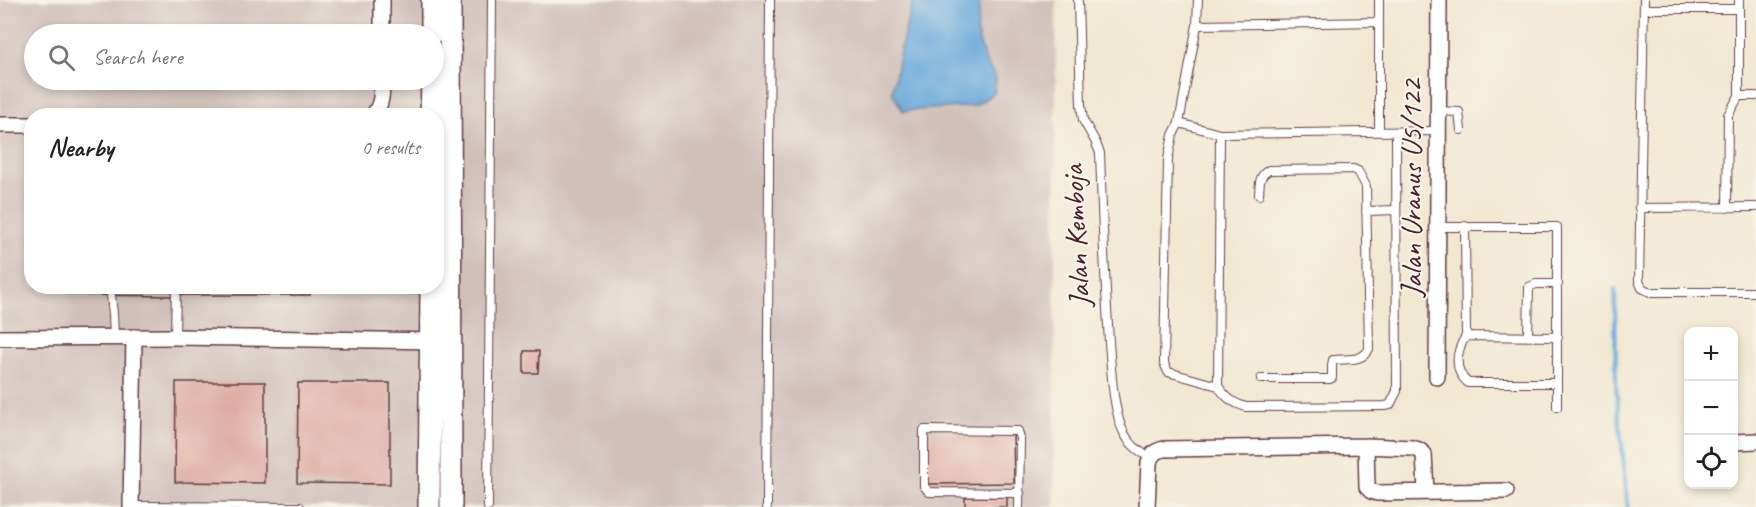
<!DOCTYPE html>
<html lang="en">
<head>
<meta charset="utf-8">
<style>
  body { margin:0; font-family:Caveat,sans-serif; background:#f2f2f2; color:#202124 }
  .controls { position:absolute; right:18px; bottom:18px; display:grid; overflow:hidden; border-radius:12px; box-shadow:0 3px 9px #0003 }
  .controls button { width:54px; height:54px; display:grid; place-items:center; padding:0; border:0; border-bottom:2px solid #e0e0e0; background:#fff; color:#202124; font:30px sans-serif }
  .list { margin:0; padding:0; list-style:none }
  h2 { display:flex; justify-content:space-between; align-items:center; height:78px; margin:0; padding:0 24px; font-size:26px }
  h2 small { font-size:20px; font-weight:400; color:#757577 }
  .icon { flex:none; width:33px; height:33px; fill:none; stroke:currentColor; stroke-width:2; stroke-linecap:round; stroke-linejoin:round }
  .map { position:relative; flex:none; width:1756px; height:507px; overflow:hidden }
  .search { position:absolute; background:#fff; box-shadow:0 3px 9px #0003; left:24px; top:24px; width:420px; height:66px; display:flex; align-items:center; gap:15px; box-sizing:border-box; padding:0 21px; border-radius:33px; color:#757577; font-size:22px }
  .panel { position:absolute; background:#fff; box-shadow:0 3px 9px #0003; left:24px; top:108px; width:420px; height:186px; border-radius:24px }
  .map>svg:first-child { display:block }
  .industrial { fill:#cfc0ba; fill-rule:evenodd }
  .water { fill:#67a8db; stroke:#586483; stroke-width:1.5 }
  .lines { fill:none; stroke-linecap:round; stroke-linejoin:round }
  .stream { stroke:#67a8db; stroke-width:4 }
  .building { fill:#deaba1 }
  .lane-casing { stroke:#633d44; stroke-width:10 }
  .street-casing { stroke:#633d44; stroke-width:18 }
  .secondary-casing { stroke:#633d44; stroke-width:24 }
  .lane { stroke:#fff; stroke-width:8 }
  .street { stroke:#fff; stroke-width:15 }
  .secondary { stroke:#fff; stroke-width:21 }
  .labels { text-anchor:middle; stroke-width:4.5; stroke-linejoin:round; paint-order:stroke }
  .street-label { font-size:30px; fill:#4a1f2b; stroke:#f7f3e8 }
</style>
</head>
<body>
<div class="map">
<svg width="1756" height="507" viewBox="0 0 1756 507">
  <rect width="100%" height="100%" fill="#f7f3e8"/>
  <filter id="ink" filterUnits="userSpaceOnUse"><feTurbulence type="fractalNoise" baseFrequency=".0167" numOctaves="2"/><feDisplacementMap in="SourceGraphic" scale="12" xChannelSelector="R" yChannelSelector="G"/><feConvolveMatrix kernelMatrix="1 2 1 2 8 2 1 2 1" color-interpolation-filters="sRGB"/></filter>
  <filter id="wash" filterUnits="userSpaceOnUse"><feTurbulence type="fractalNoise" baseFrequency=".008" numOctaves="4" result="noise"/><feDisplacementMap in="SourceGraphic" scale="24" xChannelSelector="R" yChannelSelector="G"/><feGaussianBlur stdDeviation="1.35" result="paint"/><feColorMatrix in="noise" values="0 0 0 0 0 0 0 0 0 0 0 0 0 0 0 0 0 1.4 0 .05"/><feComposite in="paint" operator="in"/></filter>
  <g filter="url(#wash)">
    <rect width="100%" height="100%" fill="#f1e8d1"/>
    <!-- industrial -->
    <path class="industrial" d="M0,0H1056L1054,507H0ZM34,34H434V80H34ZM32,116H436V286H32Z"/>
    <!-- water -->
    <path class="water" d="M913,0H980L977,33L984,58L996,79L994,93L974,106L903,111L892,92L901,47Z"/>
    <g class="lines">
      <!-- stream -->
      <path class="stream" d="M1615,289L1616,386L1628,507"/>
    </g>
    <g id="blocks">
      <!-- building -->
      <path class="building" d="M87,286H172V296L87,295Z
        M182,286H310V295H182Z
        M524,351H539L538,373H524Z
        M176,382H265V483L175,482Z
        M298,383H390V484L297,483Z
        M928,434H1013L1014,483L928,484Z
        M965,497H1007V507H965Z"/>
    </g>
  </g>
  <g filter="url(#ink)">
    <use href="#blocks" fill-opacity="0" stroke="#633d44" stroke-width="1.5"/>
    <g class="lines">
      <!-- lane casing -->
      <g class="lane-casing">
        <path id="lane" d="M1078,0L1081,105L1083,120L1095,141L1100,153C1102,216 1105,279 1109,342C1111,367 1113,412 1124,433C1130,445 1139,451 1150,458
          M1644,0L1639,281L1642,288L1650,292H1756
          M1739,0V9
          M1645,9H1739V96L1728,115L1727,208
          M1197,25L1379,22
          M1739,96H1756
          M1438,111L1459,112L1461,130
          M1179,123L1197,25L1198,0
          M1379,132V0
          M1220,134L1218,386C1226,398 1233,403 1246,407L1385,406L1390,405L1397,391L1396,132
          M1259,195C1260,184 1258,176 1269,170L1353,169L1358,171L1366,186L1369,349C1361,363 1347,358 1333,360L1332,365V378L1330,379H1261
          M1639,208L1756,207
          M1366,211L1396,210
          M1465,226L1466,336L1558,337
          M1438,227H1557V407
          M110,286L113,314L114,337
          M1466,336C1456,351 1453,370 1468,383H1557
          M175,337L176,286
          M1528,337L1529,287L1536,284H1558
          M1218,386L1168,372L1164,363L1168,159L1173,135L1179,123L1220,134L1438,131
          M131,506L300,507
          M488,507L492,0
          M767,507L770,0
          M1019,507L1020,439L1018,431L924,430V486L929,492L1020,493"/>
      </g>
      <!-- street casing -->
      <g class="street-casing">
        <path id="street" d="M382,34V0
          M373,116C382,104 382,94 382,80
          M0,125H32
          M0,338L175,337L439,341
          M1437,377L1439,0
          M1734,442L1756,441
          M1366,446L1367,487L1371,491L1377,493L1506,491
          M131,507L134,337
          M1147,507L1149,463C1151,454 1155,451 1164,449L1366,446L1413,448L1419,450L1424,454L1426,491"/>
      </g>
      <!-- secondary casing -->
      <g class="secondary-casing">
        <path id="secondary" d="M450,0L451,507
          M432,34V0
          M431,116L432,80
          M429,507L431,286"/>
      </g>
      <!-- lane -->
      <use href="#lane" class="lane"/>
      <!-- street -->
      <use href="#street" class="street"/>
      <!-- secondary -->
      <use href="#secondary" class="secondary"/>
    </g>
  </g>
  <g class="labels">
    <!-- street labels -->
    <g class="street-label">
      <text transform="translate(1411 188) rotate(-90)" y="10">Jalan Uranus U5/122</text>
      <text transform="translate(1076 236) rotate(-93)" y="10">Jalan Kemboja</text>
    </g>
  </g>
</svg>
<div class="controls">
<button>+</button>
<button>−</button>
<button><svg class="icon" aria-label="locate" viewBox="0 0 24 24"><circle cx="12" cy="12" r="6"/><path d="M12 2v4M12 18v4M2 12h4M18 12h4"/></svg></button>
</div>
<div class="search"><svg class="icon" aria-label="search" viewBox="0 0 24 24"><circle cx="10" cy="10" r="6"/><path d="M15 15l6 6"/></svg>Search here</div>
<section class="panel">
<h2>Nearby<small>0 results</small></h2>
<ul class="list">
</ul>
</section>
</div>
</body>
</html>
